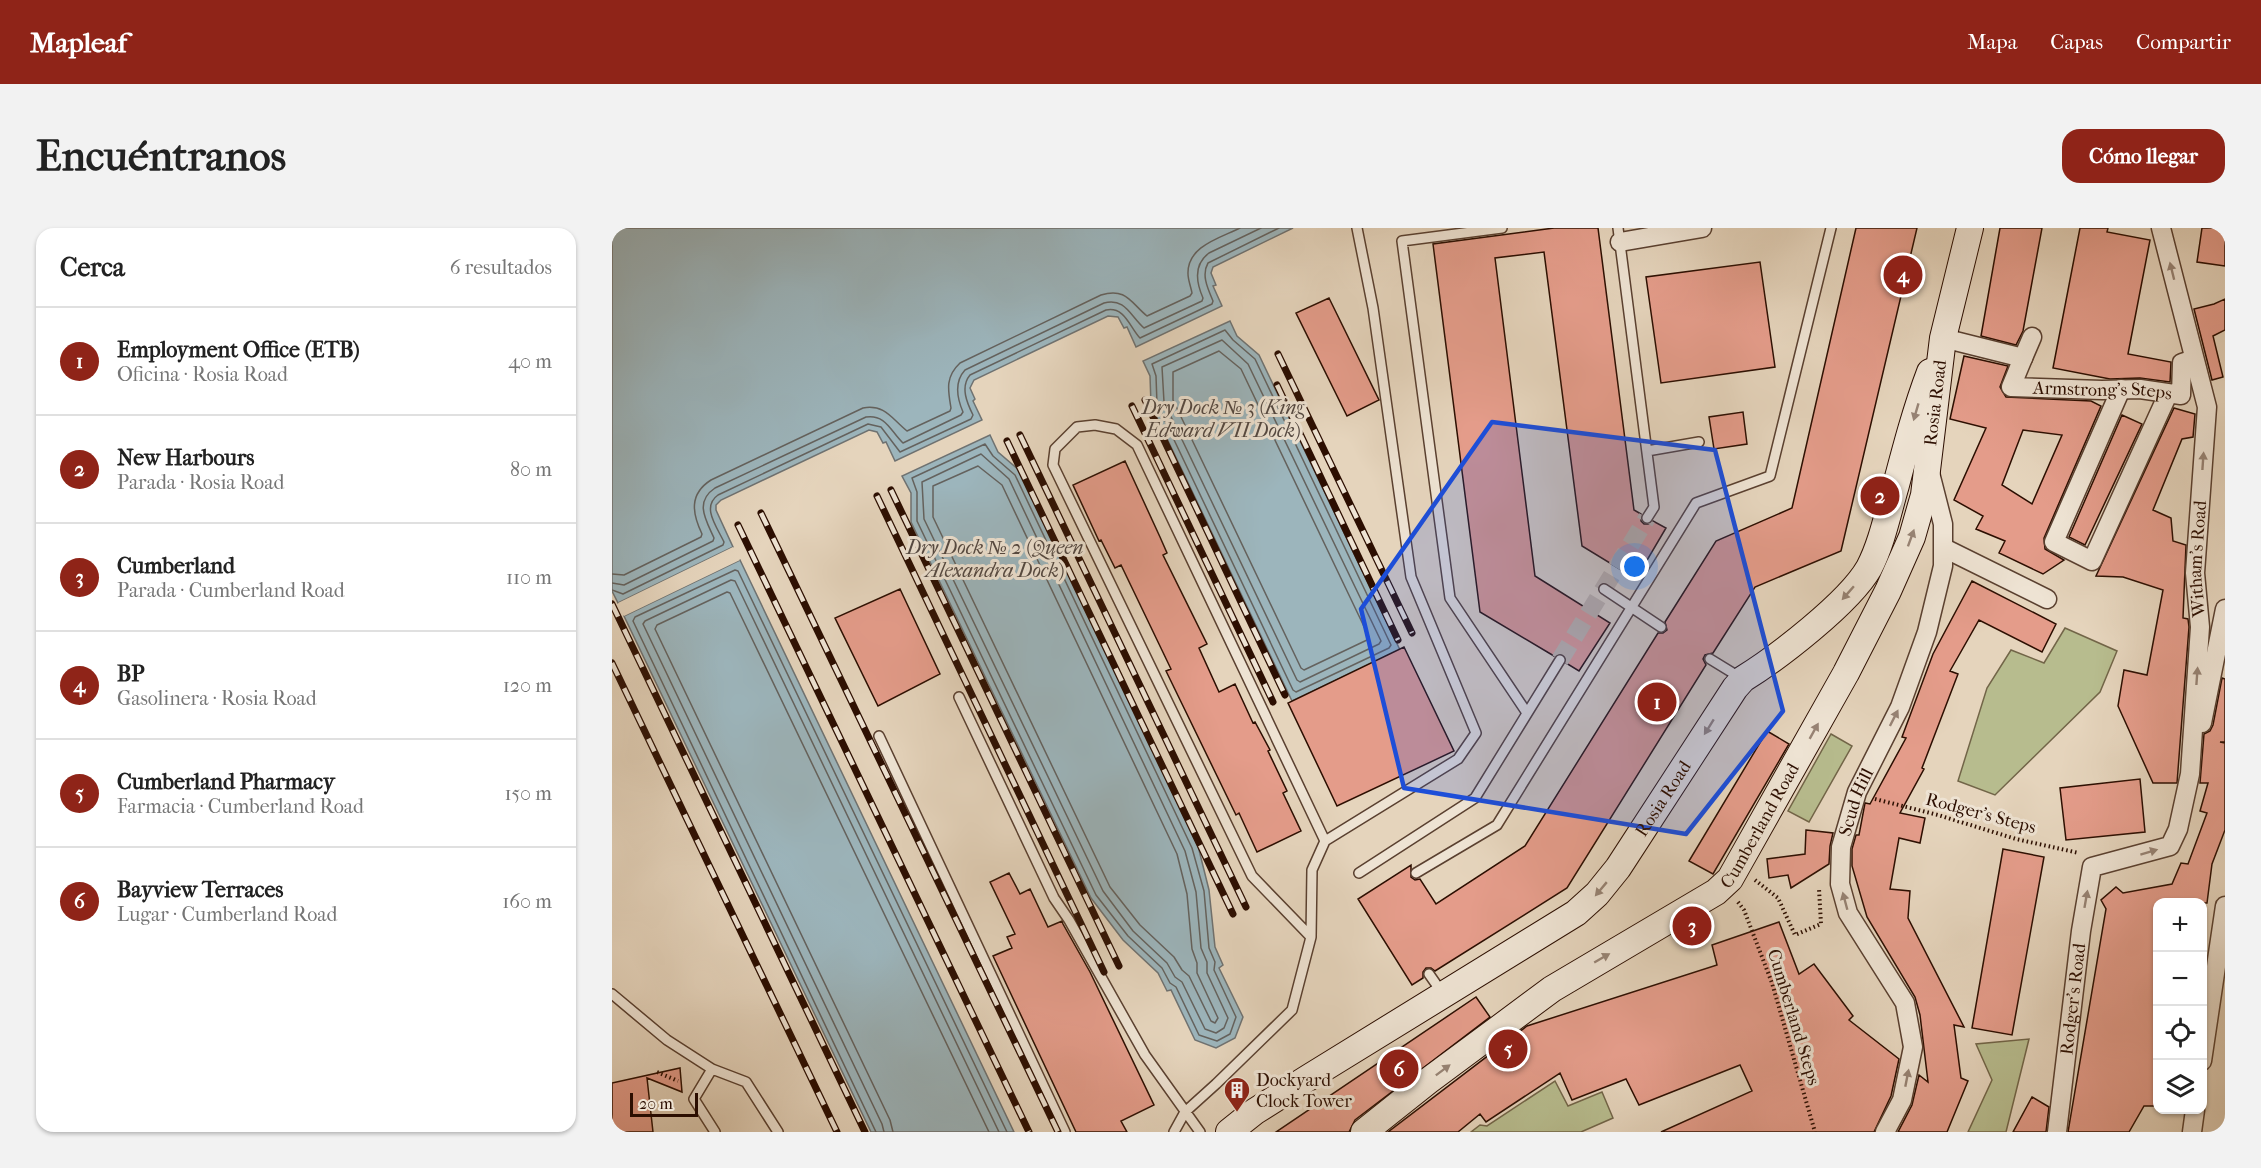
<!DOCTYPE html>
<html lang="es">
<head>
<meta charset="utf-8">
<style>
  body { margin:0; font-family:"IM FELL French Canon",serif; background:#f2f2f2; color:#222 }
  .controls { position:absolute; right:18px; bottom:18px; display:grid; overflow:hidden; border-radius:12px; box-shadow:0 2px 4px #0004 }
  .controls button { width:54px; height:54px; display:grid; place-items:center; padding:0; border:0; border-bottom:2px solid #e0e0e0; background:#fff; color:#222; font:30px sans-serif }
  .scale { position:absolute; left:18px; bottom:15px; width:68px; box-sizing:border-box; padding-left:6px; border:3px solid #2c0e01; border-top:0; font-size:16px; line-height:21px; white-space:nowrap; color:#2c0e01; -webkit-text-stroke:4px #eee3d3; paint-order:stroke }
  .you { position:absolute; left:1023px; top:339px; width:21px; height:21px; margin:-15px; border:4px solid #fff; border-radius:50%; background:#1a73e8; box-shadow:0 0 0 9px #1a73e833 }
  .badge { display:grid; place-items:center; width:39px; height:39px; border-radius:50%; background:#8f2418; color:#fff; font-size:20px; font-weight:700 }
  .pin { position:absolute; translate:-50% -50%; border:3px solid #fff; box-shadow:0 2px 6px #0006 }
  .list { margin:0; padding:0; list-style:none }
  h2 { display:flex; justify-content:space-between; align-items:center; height:78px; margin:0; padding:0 24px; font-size:26px }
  h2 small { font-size:20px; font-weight:400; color:#767676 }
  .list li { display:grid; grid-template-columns:39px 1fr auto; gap:18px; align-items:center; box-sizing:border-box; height:108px; padding:0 24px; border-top:2px solid #e0e0e0 }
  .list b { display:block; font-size:22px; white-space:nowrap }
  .list p { margin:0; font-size:20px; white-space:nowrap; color:#767676 }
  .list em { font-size:20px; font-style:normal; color:#767676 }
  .icon { flex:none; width:33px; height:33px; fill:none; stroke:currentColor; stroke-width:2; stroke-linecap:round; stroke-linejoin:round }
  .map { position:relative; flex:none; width:1613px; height:904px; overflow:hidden; border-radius:18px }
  header { display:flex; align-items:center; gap:36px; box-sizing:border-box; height:84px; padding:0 30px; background:#8f2418; color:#fff }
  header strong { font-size:28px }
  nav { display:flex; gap:33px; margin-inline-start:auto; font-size:21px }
  .intro { display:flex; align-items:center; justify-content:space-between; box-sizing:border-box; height:144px; padding:0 36px }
  h1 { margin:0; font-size:42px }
  .button { padding:15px 27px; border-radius:18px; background:#8f2418; color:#fff; font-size:21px; font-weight:700 }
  main { display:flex; gap:36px; padding:0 36px }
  aside { flex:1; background:#fff; border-radius:18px; box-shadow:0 2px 4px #0004 }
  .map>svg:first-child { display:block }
  .green { fill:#b7bc8e; stroke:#726548; stroke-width:1.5 }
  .water { fill:#9cb5bc; stroke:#6f7271; stroke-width:1.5 }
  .pier { fill:#e5d4bc }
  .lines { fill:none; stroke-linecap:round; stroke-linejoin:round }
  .shore { stroke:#64625e; stroke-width:1.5 }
  .building { fill:#e49c8a; stroke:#2c0e01; stroke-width:1.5; fill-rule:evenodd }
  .street-tunnel { stroke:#c9b6a0; stroke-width:18; stroke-dasharray:18 9; stroke-linecap:butt }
  .lane-casing { stroke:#5a4030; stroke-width:12 }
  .street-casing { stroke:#5a4030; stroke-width:21 }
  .secondary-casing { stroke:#2c0e01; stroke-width:28 }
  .path { stroke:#2c0e01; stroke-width:4; stroke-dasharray:1.5 3; stroke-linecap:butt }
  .lane { stroke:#eee3d3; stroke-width:9 }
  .street { stroke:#eee3d3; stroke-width:18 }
  .secondary { stroke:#eee3d3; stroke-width:26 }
  .rail-casing { stroke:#2c0e01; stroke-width:7 }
  .rail { stroke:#eee3d3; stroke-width:4.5; stroke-dasharray:14; stroke-linecap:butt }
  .oneway { fill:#978374 }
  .marked { fill:#1d4ed8; fill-opacity:0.2; stroke:#1d4ed8; stroke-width:4.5; stroke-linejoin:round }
  .labels { text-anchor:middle; stroke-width:6; stroke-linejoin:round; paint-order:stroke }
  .street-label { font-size:18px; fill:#2c0e01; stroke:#eee3d3 }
  .poi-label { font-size:18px; fill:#2c0e01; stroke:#eee3d3; text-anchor:start }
  .water-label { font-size:20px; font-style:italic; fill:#534842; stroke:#eee3d3 }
</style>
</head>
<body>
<header>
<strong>Mapleaf</strong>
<nav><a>Mapa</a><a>Capas</a><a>Compartir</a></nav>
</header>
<div class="intro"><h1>Encuéntranos</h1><a class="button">Cómo llegar</a></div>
<main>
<aside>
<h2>Cerca<small>6 resultados</small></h2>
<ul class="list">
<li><span class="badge">1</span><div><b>Employment Office (ETB)</b><p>Oficina · Rosia Road</p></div><em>40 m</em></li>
<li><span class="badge">2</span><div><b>New Harbours</b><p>Parada · Rosia Road</p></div><em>80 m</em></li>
<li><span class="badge">3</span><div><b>Cumberland</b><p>Parada · Cumberland Road</p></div><em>110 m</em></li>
<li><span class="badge">4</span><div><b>BP</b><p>Gasolinera · Rosia Road</p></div><em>120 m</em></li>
<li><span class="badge">5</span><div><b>Cumberland Pharmacy</b><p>Farmacia · Cumberland Road</p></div><em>150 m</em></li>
<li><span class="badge">6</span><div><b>Bayview Terraces</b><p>Lugar · Cumberland Road</p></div><em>160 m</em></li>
</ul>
</aside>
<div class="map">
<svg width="1613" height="904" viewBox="0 0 1613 904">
  <rect width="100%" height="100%" fill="#e5d4bc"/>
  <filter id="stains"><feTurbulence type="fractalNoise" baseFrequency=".00333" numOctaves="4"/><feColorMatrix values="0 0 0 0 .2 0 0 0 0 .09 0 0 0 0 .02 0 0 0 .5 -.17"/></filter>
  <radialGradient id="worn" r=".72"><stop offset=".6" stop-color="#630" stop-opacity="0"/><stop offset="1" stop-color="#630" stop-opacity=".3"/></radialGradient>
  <!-- green -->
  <path class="green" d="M1453,400L1505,423L1488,464L1383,567L1346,553L1375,460L1399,422L1432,435Z
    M1219,506L1240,518L1197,594L1176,583Z
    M1417,811L1394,904H1356L1380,852L1364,816Z
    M943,853L956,878L990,864L1001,890L969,904H859L868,897L875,898Z"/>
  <!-- water -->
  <path class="water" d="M0,0H681L601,39L599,45L604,57L601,58L610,78L524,119L515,99L512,100L506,89L496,88L362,152L358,160L363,171L361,173L370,192L283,233L274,214L271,215L265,204L257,202L109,272L104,277V282L121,319L6,375L0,363Z
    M618,93L625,108L647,127L788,422L680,473L539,177L538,148L531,133Z
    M378,207L386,224L407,242L586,618L597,662L603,719L611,737L607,740L631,789L623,810L604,820L583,812L559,762L555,763L546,745L511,712L479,670L299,294V265L290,248Z
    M128,332L402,904H259L12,388Z"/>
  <!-- pier -->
  <path class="pier" d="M121,319L123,322L7,377L6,375Z
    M126,330L128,332L12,388L11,385Z"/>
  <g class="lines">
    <!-- shore -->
    <path class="shore" d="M613,102L621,112L643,131L779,417L777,420L684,464L681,462L545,176L544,148L540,136Z
      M610,112L636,136L769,413L767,416L688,454L685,452L552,174L550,139Z
      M607,123L629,141L757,409L755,412L692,442L689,440L561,172V144Z
      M373,216L381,228L403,247L580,620L592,663L597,720L603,734L602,742L624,789L618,806L605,813L587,807L564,759L558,755L550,740L516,708L484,667L305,293V264L300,250Z
      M369,226L397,251L573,623L584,664L589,720L595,734V745L616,790L612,800L604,805L593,801L570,754L563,749L555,735L521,703L491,663L312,291L310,254Z
      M366,238L390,257L565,626L575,666L580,721L585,735V745L606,790L603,795L599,793L577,748L570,742L562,729L528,697L498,659L321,289V258Z
      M0,346L12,347L89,309L90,306C80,285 77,266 99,252L251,180C273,176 280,191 295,203L338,183L339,180C336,162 333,149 348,135L489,67C514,59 519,75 535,88L578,68L580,65C579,59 576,52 576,46C575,18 608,10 628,0
      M0,355L12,357L101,313L102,310C94,292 82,274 103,260L254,189C274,186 279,204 291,215L349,187L351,184C345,170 342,154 353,142L492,75C513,69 519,89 532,100L590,73L591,70C584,54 582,36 597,25L649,0
      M0,362L11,366L111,317L112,314C105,299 89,279 106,267L256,196L269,199L288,224L359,191L361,187C355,175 348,159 358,147L494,82C513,78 518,100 528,110L600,76L601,73C596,61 589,47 596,35L667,0
      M264,904L21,393L23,389L123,342L126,343L395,904
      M272,904L270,896L31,396L33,393L119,352L123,353L387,904
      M281,904L278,892L43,401L45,397L115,364L118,365L377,904"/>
  </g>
  <!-- building -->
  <path class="building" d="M942,0H986L1022,282L1029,286V293L1032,296H1038L1041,293L1054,300L1024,351L970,318L932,24L883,30L923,348L998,395L967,443L954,435V429L951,426H945L942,428L868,384L821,16Z
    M1244,0H1305L1229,323L1143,359L1101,425L1093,427L1091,431L1094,437L955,660L823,743L819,740H814L811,744V750L800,757L746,671L799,637V649L803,652L808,651L824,676L913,618L1046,405H1051L1055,402L1053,394L1104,313L1180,280Z
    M1388,0H1430L1411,103L1404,117L1369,108Z
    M1468,0H1496L1495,4L1538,12L1516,126L1559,134L1558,154L1528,150L1498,151L1441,140Z
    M1590,0H1613V38L1585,34Z
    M1148,34L1163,139L1049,155L1034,49Z
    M717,70L767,172L735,188L684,85Z
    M1613,71V102L1601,108L1611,149L1600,152L1582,81L1602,76Z
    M1352,128L1396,138L1388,159L1394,169L1479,173L1489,178L1432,310L1433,321L1452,332L1431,346L1387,325L1393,313L1364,301L1371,288L1342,272L1374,200L1338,191ZM1411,202L1450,207L1420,276L1390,257Z
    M1562,180L1583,186L1581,209L1570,211L1541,282L1559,290L1561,313L1574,317L1571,390L1576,391L1577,399L1565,555H1541L1506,478L1512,442L1535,447L1551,362L1511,349L1484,348Z
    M1131,184L1135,216L1102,221L1097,189Z
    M1510,187L1530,196L1473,317L1457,309Z
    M513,233L548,309L555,325L551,327L595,416L587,420L607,464L623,456L641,495L643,494L658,522L656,523L675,563L671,565L689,603L645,624L627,585L624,587L554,443L559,441L509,337L503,340L489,312L487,313L461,257Z
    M1360,353L1444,396L1430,424L1367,392L1338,443L1346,446L1310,540L1312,541L1288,585L1313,590L1308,615L1287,610L1278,661L1298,663L1296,690L1352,799L1342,797L1349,850L1356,853L1335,904H1286L1300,877L1307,847L1316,854L1308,787L1303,769L1255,689L1240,638V621L1244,607H1247L1253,575L1258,576L1294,510L1290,509L1321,426Z
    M288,361L328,446L266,478L223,390Z
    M792,419L842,523L725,578L676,475Z
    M1610,450L1613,451V514H1608L1613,515V602L1600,636L1595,675H1545V878H1532L1517,904H1456L1494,681L1489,672L1504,659L1511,665L1560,656L1569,635L1576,636L1595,585L1588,583L1596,555H1588L1592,506L1598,503L1601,497Z
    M1155,503L1177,516L1101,646L1077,633Z
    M1528,551L1533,604L1454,612L1448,560Z
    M1194,602L1221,605L1218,618L1217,636L1179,660L1176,647L1157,650L1155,631L1193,626Z
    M1391,621L1432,629L1400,807L1360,800Z
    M397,645L408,666L418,661L436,699L450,693L451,696L478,744L542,877L509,893L515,904H464L381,728L400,720L395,709L403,706L378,654Z
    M1167,694L1187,746L1202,736L1241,788L1237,792L1287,831L1279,868L1262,904H1049L1140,863L1128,837L1027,877L1014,851L960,872L948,845L874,894L868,886L846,904H776L915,798L1105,737L1100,717Z
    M864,769L878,789L743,892L737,904H664Z
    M68,840L70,864L35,850L41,904H0V855Z
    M1420,869L1437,879L1434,904H1401Z"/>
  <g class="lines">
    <!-- street-tunnel -->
    <path class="street-tunnel" d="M948,432L1035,290"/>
    <!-- lane casing -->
    <g class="lane-casing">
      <path id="lane" d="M890,0L790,13L838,370L915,485
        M1006,0L1042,279L1035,290
        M1035,223L1087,214
        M992,361L1049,399
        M1098,431L1129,450
        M347,469L442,670L457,692L533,827L588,904
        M267,508L453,904
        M747,645L863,570L948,432
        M804,645L885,597L1084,275L1158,248L1219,0
        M699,709L640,648L441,237L443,221L465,199L483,197L504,201L525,217L713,613
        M817,746L831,766
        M0,766L55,812L100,841L134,854L166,904
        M100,841L82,871L103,904
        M562,904L573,884L604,856L680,782L699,709L700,642L713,613L846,531L864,505L799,349L761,80L745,0"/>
    </g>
    <!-- street casing -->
    <g class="street-casing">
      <g id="street">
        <path d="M1008,14L1090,0"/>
        <path d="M1331,110L1411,130L1420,109"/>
        <path id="s1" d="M1411,130L1399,159L1490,162L1528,161L1569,167L1570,135L1582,131"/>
        <path d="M1509,161L1442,314L1480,333L1556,166"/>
        <path d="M1332,320L1435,371"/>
        <path d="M1590,495L1613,381"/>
        <path d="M1590,833L1613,678"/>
        <path id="s2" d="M1273,904L1290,872L1301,819L1293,775L1236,685L1228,656L1229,619L1245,564L1288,479L1315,404L1331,338V296L1318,245"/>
        <path id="s3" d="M1445,904L1469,703L1480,639L1558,618L1566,601L1578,546L1588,399L1583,345L1595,179L1549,0"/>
        <path d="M1580,904L1583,882"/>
      </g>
    </g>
    <!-- secondary casing -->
    <g class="secondary-casing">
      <g id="secondary">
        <path id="s4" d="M617,904L642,884L696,850L964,685L985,666L1006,640L1123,460L1131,451C1165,430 1237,375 1257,340C1270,315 1276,284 1284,257C1294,219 1304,181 1318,144"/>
        <path id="s5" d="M752,904L816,853L940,761L1104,664L1118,651L1234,445L1276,363L1300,309L1312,267L1331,110L1358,0"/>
      </g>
    </g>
    <!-- path -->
    <path class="path" d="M1263,571L1326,587L1404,611L1467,625
      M1143,652L1166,670L1183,707L1209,696L1207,661
      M1126,674L1132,682L1160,755L1203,904
      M45,844L66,853"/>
    <!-- lane -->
    <use href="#lane" class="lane"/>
    <!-- street -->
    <use href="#street" class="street"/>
    <!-- secondary -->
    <use href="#secondary" class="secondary"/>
    <!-- rail casing -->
    <g class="rail-casing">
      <path id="rail" d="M666,126L800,405
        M665,157L786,412
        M533,172L673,467
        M520,178L661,474
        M408,207L634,679
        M395,213L621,686
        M279,262L507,738
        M265,268L492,744
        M149,285L446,904
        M126,297L417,904
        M0,376L253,904
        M0,435L225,904"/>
    </g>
    <!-- rail -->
    <use href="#rail" class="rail"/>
  </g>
  <!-- one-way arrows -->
  <defs><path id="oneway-solid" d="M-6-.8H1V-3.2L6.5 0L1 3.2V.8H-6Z" transform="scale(1.5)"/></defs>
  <g class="oneway">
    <use href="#oneway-solid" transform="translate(1560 43) rotate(-104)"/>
    <use href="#oneway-solid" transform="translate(1304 184) rotate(106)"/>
    <use href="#oneway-solid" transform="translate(1591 233) rotate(-86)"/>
    <use href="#oneway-solid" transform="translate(1299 310) rotate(-70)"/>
    <use href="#oneway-solid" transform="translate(1236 365) rotate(131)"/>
    <use href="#oneway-solid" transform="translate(1585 448) rotate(-86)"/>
    <use href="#oneway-solid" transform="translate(1282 490) rotate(-63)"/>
    <use href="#oneway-solid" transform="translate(1097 499) rotate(122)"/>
    <use href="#oneway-solid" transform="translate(1202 503) rotate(-61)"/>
    <use href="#oneway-solid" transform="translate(1537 624) rotate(-17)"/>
    <use href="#oneway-solid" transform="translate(989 661) rotate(130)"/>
    <use href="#oneway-solid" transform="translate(1474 671) rotate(-80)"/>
    <use href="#oneway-solid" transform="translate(1233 673) rotate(-105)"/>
    <use href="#oneway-solid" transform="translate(990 730) rotate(-30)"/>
    <use href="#oneway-solid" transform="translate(831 842) rotate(-37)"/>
    <use href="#oneway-solid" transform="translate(1295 850) rotate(-79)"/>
  </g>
  <!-- marked area -->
  <path class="marked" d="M880,194L1103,222L1171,483L1074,606L792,560L749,381Z"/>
  <!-- icons -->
  <defs>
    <g id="building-pin" transform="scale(1.35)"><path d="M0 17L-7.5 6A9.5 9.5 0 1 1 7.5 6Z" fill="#8f2418" stroke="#eee3d3"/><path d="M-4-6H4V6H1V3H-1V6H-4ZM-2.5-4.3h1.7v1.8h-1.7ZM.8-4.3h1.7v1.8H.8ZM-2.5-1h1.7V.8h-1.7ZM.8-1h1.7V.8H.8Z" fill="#fff"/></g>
  </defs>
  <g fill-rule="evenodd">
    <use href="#building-pin" x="625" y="862"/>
  </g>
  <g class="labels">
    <!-- street labels -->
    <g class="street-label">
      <text dy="6" stroke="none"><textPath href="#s1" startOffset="123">Armstrong's Steps</textPath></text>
      <text dy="6" stroke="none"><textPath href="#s5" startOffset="970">Rosia Road</textPath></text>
      <text dy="6" stroke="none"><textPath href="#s3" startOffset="639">Witham's Road</textPath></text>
      <text dy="6" stroke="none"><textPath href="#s4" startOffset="555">Rosia Road</textPath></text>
      <text dy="6" stroke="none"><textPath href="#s2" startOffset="356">Scud Hill</textPath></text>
      <text transform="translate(1369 585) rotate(15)" y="6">Rodger's Steps</text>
      <text dy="6" stroke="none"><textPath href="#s5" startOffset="507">Cumberland Road</textPath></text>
      <text dy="6" stroke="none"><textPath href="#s3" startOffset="134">Rodger's Road</textPath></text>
      <text transform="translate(1182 789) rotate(73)" y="6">Cumberland Steps</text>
    </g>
    <!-- poi labels -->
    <g class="poi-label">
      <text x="644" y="858">Dockyard<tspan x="644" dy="21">Clock Tower</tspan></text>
    </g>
    <!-- water labels -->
    <g class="water-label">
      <text x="611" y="186">Dry Dock № 3 (King<tspan x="611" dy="23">Edward VII Dock)</tspan></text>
      <text x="383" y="326">Dry Dock № 2 (Queen<tspan x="383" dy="23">Alexandra Dock)</tspan></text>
    </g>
  </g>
  <rect width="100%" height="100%" filter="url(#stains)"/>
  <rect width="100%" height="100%" fill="url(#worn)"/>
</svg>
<div class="controls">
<button>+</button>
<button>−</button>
<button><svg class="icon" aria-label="locate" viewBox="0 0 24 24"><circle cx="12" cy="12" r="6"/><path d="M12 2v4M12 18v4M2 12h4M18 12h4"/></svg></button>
<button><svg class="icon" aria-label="layers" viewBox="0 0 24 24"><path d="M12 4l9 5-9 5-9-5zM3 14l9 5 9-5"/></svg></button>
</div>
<div class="scale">20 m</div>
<div class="you"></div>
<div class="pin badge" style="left:1045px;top:474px">1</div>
<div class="pin badge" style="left:1268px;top:268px">2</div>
<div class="pin badge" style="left:1080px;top:698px">3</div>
<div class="pin badge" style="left:1291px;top:47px">4</div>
<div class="pin badge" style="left:896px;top:821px">5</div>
<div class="pin badge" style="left:787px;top:841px">6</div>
</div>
</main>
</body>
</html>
